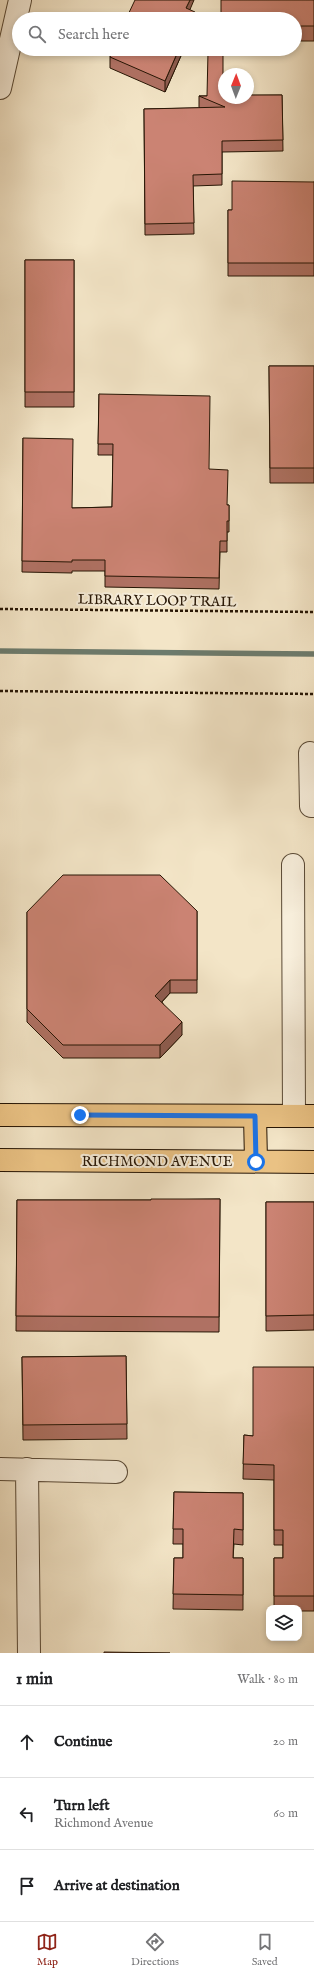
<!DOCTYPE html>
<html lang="en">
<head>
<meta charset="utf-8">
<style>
  body { margin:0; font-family:"IM FELL English",serif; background:#f6f6f6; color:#202124 }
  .controls { position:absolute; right:12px; bottom:12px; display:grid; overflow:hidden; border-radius:8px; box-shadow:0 2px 6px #0003 }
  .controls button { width:36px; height:36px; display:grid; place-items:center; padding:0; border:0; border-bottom:1px solid #e0e0e0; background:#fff; color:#202124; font:20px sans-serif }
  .compass { position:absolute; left:218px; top:68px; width:36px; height:36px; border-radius:50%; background:#fff; box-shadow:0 2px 6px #0003; rotate:1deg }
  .stop { position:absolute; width:12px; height:12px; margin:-9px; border:3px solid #1a73e8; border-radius:50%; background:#fff }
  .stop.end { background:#1a73e8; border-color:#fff; box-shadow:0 1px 4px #0008 }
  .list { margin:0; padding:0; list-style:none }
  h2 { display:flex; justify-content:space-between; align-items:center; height:52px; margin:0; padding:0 16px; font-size:17px }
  h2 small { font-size:13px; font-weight:400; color:#757577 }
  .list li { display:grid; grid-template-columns:26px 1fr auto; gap:12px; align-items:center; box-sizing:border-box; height:72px; padding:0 16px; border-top:1px solid #e0e0e0 }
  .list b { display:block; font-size:15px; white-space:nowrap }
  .list p { margin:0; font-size:13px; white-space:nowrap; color:#757577 }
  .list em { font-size:13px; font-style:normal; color:#757577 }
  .icon { flex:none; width:22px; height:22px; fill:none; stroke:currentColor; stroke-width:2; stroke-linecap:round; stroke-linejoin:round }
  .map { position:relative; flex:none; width:314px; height:1653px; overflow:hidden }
  .search { position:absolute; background:#fff; box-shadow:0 2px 6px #0003; left:12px; right:12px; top:12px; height:44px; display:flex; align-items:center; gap:10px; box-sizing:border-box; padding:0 14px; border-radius:22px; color:#757577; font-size:15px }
  .sheet { height:268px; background:#fff }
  nav { display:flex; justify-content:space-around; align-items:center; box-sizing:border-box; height:56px; border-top:1px solid #e0e0e0; background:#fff; font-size:11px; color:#757577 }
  nav a { display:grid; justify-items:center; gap:2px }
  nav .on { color:#8f2418 }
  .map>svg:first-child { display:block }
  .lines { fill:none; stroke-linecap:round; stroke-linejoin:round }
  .stream { stroke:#6c7b6d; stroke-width:5.5 }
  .minor-casing { stroke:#594935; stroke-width:24 }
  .major-casing { stroke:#261504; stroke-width:24 }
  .path { stroke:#261504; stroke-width:2.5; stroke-dasharray:3 2; stroke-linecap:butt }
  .minor { stroke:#f7eedb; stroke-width:22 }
  .major { stroke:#eac284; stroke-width:22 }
  .wall { fill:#af7163; stroke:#261504 }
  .shaded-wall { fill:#8e5c50; stroke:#261504 }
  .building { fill:#cb8373; stroke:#261504 }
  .route { stroke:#1a73e8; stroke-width:5 }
  .labels { text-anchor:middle; stroke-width:4; stroke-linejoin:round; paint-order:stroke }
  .street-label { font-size:14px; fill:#261504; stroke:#f7eedb }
</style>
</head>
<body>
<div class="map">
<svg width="314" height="1653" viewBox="0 0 314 1653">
  <rect width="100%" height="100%" fill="#f3e5c7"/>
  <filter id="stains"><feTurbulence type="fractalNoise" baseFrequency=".005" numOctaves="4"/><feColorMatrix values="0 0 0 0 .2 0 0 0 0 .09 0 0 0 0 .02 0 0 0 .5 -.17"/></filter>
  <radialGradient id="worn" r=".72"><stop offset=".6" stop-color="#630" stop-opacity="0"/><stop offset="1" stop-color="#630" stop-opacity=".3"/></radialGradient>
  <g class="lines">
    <!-- stream -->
    <path class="stream" d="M0,651L314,654"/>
    <!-- minor casing -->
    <g class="minor-casing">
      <path id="minor" d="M0,88L20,0
        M310,753L311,806H314
        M293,865L294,1116
        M0,1469L116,1472
        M27,1469L29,1653"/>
    </g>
    <!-- major casing -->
    <g class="major-casing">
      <path id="major" d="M0,1115L314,1116
        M255,1116L256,1161
        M0,1160L314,1162"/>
    </g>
    <!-- path -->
    <path class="path" d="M0,609L314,612
      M0,691L314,694"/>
    <!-- minor -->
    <use href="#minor" class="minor"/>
    <!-- major -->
    <use href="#major" class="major"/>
  </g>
  <!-- wall -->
  <path class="wall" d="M314,0V41H295V19Z
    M113,49H184L165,92L110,68V57Z
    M282,95L283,151L222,152V185L193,186L194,234L145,235L144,109L200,108L199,107V96Z
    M314,182V276H228V210H232Z
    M25,260H74V407H25Z
    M269,366H314V483H270Z
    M99,394L209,469L227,505H229V532H227V552H220L219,589L105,587V571H72V573L22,572L23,438L72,508L112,507L113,455H98Z
    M197,911V993H170L162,1002L182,1035L160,1058H63L27,1022V912Z
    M220,1199L219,1332L16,1331L17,1200H151Z
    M266,1202H314V1330L266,1331Z
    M126,1356L127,1439L23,1440L22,1357Z
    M314,1367V1611H299V1608H274V1558H283V1545H274V1480L243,1479L244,1435L253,1436Z
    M174,1492L243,1493V1545L234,1544L233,1558H243V1610L173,1609L174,1558H183V1544H173Z"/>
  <!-- shaded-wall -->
  <path class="shaded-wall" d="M190,0H194L186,19V8Z
    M195,12V19H192Z
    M179,49H184L165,92V81Z
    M170,980V993L155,1009V996Z
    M182,1022V1035L160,1058V1045Z"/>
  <!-- building -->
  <path class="building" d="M135,0H190L186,8L195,12L192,19H126Z
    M221,0H314V26H295V19H221Z
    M113,49H179L165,81L110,57Z
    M208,52L223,53V95H224V98H248V95H282L283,140L222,141V174L193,175L194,223L145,224L144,109L225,107L199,96H207Z
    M232,181L314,182V263H228V210H232Z
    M25,260H74V392H25Z
    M269,366H314V468H270Z
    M99,394L210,396L209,469L228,470L227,505H229V521H227V541H220L219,578L105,576V560H72V562L22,561L23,438L73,439L72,508L112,507L113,444H98Z
    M63,875H160L197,911V980H170L155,996L182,1022L160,1045H63L27,1009V912Z
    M151,1199H220L219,1317L16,1316L17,1200H151Z
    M266,1202H314V1315L266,1316Z
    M126,1356L127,1424L23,1425L22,1357Z
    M253,1367H314V1596H274V1558H283V1530H274V1465L243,1464L244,1435L253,1436Z
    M174,1492L243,1493V1530L234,1529L233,1558H243V1595L173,1594L174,1558H183V1529H173Z
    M104,1652L170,1653H104Z"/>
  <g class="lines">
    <!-- route -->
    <path class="route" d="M80,1115L255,1116L256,1162"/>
  </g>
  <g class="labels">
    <!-- street labels -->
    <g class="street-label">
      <text transform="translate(157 600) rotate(1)" y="5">LIBRARY LOOP TRAIL</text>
      <text x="157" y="1166">RICHMOND AVENUE</text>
    </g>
  </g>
  <rect width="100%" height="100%" filter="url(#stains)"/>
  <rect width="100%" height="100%" fill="url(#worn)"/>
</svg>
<div class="controls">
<button><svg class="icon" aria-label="layers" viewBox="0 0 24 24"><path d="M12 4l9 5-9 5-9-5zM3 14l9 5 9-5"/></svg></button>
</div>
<svg class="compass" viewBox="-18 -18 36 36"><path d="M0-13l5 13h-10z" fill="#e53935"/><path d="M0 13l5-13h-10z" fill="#757577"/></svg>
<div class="stop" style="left:256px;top:1162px"></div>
<div class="stop end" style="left:80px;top:1115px"></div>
<div class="search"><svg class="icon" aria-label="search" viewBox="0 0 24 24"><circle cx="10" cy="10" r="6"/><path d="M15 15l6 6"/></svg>Search here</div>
</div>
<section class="sheet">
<h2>1 min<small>Walk · 80 m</small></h2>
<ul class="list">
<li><svg class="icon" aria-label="ahead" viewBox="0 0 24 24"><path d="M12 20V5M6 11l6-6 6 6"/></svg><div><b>Continue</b></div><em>20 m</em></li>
<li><svg class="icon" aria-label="left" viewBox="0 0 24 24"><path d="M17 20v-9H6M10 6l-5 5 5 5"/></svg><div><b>Turn left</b><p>Richmond Avenue</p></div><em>60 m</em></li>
<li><svg class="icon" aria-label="arrive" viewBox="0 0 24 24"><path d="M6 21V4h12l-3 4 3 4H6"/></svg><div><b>Arrive at destination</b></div></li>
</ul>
</section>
<nav>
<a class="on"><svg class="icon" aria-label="map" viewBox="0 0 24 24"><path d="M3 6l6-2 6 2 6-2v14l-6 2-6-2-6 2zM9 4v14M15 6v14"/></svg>Map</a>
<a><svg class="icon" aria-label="directions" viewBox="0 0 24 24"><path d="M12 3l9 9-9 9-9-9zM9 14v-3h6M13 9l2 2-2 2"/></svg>Directions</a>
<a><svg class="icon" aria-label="saved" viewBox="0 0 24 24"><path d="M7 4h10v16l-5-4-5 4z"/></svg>Saved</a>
</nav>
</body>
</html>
